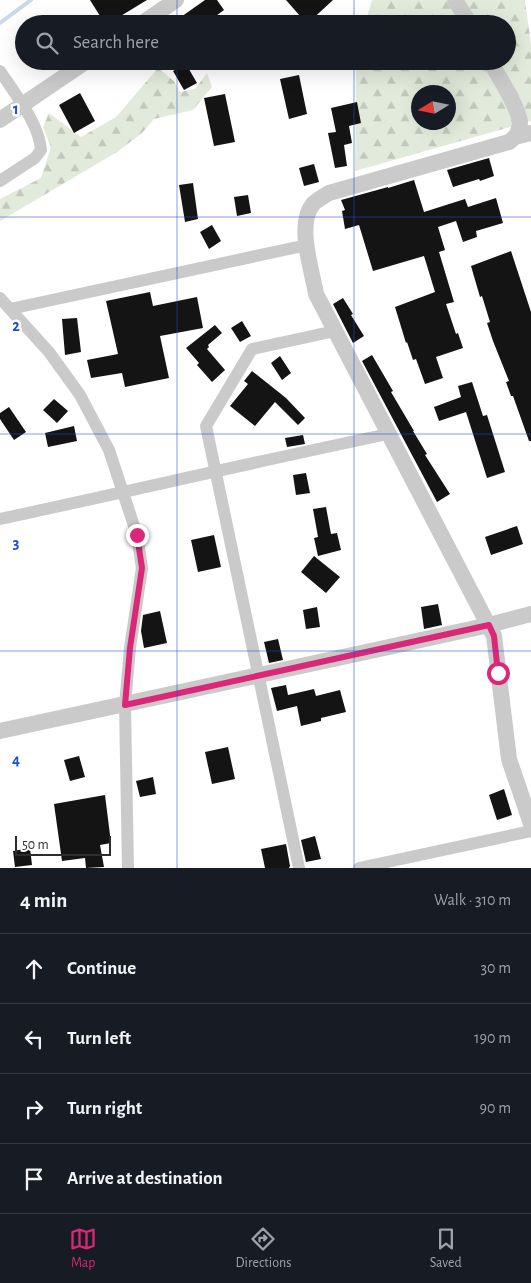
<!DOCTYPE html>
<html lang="en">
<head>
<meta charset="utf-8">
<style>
  body { margin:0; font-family:"Alegreya Sans",sans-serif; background:#242831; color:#f1f3f6 }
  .compass { position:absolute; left:411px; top:85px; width:45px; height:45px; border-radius:50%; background:#171b24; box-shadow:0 5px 20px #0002; rotate:260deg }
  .scale { position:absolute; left:15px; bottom:12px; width:96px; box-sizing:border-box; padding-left:5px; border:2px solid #2d2d2d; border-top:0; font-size:14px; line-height:18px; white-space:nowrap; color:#2d2d2d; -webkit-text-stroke:4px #fff; paint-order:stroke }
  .stop { position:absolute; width:15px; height:15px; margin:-11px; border:4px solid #db2777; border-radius:50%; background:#fff }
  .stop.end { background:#db2777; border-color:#fff; box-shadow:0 1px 5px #0008 }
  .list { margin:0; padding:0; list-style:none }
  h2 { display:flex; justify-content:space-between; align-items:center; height:65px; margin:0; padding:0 20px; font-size:21px }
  h2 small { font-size:16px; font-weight:400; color:#9ea1a6 }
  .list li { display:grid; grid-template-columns:32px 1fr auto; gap:15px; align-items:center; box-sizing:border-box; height:70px; padding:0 20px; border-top:1px solid #363941 }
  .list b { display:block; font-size:19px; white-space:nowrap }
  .list em { font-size:16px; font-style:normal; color:#9ea1a6 }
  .icon { flex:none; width:28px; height:28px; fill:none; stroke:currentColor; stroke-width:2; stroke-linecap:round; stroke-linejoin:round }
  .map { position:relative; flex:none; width:531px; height:868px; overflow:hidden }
  .search { position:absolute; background:#171b24; box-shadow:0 5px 20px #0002; left:15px; right:15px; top:15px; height:55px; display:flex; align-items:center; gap:12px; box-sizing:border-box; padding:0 18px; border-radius:28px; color:#9ea1a6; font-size:19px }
  .sheet { height:345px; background:#171b24 }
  nav { display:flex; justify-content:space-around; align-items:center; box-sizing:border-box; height:70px; border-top:1px solid #363941; background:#171b24; font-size:14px; color:#9ea1a6 }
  nav a { display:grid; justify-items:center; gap:2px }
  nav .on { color:#db2777 }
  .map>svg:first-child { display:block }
  .forest { fill:url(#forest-firs); fill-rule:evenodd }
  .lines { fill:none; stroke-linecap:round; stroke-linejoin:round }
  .stream { stroke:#c8dae9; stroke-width:4 }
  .building { fill:#141414 }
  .minor { stroke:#cacaca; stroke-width:12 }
  .tertiary { stroke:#cacaca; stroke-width:16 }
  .route { stroke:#db2777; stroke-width:6 }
  .grid { fill:none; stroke:#1d4ed8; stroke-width:1; stroke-opacity:0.55 }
  .grid-label { font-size:16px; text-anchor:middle; font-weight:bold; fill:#1d4ed8; stroke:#fff; stroke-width:5; stroke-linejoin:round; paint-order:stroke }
</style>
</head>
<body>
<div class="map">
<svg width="531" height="868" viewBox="0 0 531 868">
  <defs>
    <pattern id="forest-firs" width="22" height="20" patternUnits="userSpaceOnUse" patternTransform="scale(1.25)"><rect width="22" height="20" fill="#e2eadb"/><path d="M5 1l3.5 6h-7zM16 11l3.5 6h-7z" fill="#c2c9bc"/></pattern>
  </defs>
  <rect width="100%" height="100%" fill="#fff"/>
  <!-- forest -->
  <path class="forest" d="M372,0H525L531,45V121L355,171L356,61H507V24H365ZM418,92H448V122H418Z
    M158,68L174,81L180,92L195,89L207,73L212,87L193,110L154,119L141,134L117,152L0,221V199L41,178L51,147L43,127L49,113L81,137L116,117Z"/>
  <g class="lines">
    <!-- stream -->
    <path class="stream" d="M0,23L31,0"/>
  </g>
  <!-- building -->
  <path class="building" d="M90,0H147L119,17L123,24H105Z
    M205,0H217L224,10L205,24H171Z
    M286,0H333L307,24Z
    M186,64L197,83L184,90L173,71Z
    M299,75L307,114L289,119L280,79Z
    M80,93L95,121L74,133L59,105Z
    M225,94L235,142L214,146L204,98Z
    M357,102L361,123L349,126L352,143L344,145L347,166L335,168L328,133L336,132L331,108Z
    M489,158L494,176L480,181L479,179L453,187L447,170Z
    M314,164L319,182L304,186L299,168Z
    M414,180L424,212L465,199L468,207L496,198L503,223L476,231L477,237L463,242L456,221L438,227L445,250L439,252L454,302L446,304L456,334L458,333L463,348L436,357L443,378L425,384L416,359L413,360L407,342L406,343L395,307L435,292L424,256L373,271L359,225L345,229L342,211L345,210L341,200L388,187V188Z
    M193,183L198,219L185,222L179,185Z
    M248,195L251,213L237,216L234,197Z
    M212,225L221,241L209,249L200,232Z
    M511,251L531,312V441H529L513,396H511L506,382L509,381L493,341L487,323L490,322L482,296L480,297L471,266Z
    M150,292L153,306L197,297L203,328L160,336L169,378L125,387L122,373L91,378L87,360L118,354L106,301Z
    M343,298L353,314L351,315L364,336L353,343L333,304Z
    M77,318L81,352L65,355L62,319Z
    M242,321L251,336L240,342L231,328Z
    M215,325L222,333L208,345L209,347L207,349L225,370L212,382L197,365L199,363L186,348Z
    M372,355L393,391L391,392L414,431H413L427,454L425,455L450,494L437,502L362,361Z
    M280,356L291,373L282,380L271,363Z
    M252,371L286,398L305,418L298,425L275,402L255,426L230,406L248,384L244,381Z
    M472,382L483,416L487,415L505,472L487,478L466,412L439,421L434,407L461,397L458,386Z
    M54,399L68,411L57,423L43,410Z
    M9,407L26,432L14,440L0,419V413Z
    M74,426L77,441L48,447L45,433Z
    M303,435L305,444L287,447L285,438Z
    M306,473L310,493L296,495L293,475Z
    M326,507L331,534L337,533L341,550L318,556L314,538L318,537L313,509Z
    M517,526L523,544L491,555L485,537Z
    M214,535L221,567L198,572L191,540Z
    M314,556L340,577L326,593L301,572Z
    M438,604L442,625L424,629L421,607Z
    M317,607L320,627L306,629L303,610Z
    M160,611L167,643L144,648L141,631L143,615Z
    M278,639L283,660L269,663L264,642Z
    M286,685L288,695L314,689L316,696L340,690L346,712L321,718V721L301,726L297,706L277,711L271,688Z
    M228,747L235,779L212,784L205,752Z
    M79,756L85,777L70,781L64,760Z
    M153,777L156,794L140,797L136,781Z
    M504,789L512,815L497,820L489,795Z
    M105,795L111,843L100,845L104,867L86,868L85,858L62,861L54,804Z
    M315,836L321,859L306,862L301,840Z
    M286,844L290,866L289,868H265L261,849Z
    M30,848L32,865L15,867L13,851Z"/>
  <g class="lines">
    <!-- minor -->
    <path class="minor" d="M0,71C15,94 39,123 41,150L35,158L0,181
      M0,298L49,352L80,395L109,450L137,535L142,568L130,648L125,705L128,868
      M10,309L307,245
      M0,519C130,491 259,461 388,434
      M299,868L206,426L252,349L335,331
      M359,868L531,831"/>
    <!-- tertiary -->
    <path class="tertiary" d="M455,0L470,24
      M141,24L176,0
      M490,61C498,76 518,106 520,122C520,127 518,132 515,137
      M0,120L87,61
      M531,133L515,137L509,142L329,193C324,196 317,200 313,204C296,224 312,270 316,294L494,636L509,759L531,824
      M0,731L389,647L489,625L531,614"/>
  </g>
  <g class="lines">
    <!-- route -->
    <path class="route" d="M137,535L142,568L130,648L125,705L489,625L494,636L498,673"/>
  </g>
  <!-- grid -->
  <path class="grid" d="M177,0V24M354,0V24M177,61V868M354,61V868M0,217H531M0,434H531M0,651H531"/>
  <g class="grid-label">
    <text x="16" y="114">1</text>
    <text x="16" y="331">2</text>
    <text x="16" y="548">3</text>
    <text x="16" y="765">4</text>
  </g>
</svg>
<svg class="compass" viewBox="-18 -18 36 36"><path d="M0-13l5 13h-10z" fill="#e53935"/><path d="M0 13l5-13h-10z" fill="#9ea1a6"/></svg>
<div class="scale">50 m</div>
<div class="stop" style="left:498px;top:673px"></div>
<div class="stop end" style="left:137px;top:535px"></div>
<div class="search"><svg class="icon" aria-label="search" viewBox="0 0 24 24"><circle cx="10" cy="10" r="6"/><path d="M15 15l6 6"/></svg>Search here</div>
</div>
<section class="sheet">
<h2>4 min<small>Walk · 310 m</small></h2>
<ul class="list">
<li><svg class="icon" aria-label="ahead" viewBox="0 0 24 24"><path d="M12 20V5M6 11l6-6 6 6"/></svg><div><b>Continue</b></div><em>30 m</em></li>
<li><svg class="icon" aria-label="left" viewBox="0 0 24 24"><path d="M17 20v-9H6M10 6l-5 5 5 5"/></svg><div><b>Turn left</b></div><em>190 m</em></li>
<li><svg class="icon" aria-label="right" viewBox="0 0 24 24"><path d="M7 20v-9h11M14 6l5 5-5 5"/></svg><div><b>Turn right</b></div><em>90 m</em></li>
<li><svg class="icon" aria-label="arrive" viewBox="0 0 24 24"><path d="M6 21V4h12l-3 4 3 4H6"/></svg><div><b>Arrive at destination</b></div></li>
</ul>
</section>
<nav>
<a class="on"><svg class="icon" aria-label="map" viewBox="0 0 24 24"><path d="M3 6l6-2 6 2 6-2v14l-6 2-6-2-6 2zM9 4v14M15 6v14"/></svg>Map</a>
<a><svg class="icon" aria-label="directions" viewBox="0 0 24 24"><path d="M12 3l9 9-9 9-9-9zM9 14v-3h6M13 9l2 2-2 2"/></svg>Directions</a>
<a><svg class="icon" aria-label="saved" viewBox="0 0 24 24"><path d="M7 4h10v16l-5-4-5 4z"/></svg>Saved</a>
</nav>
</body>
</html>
